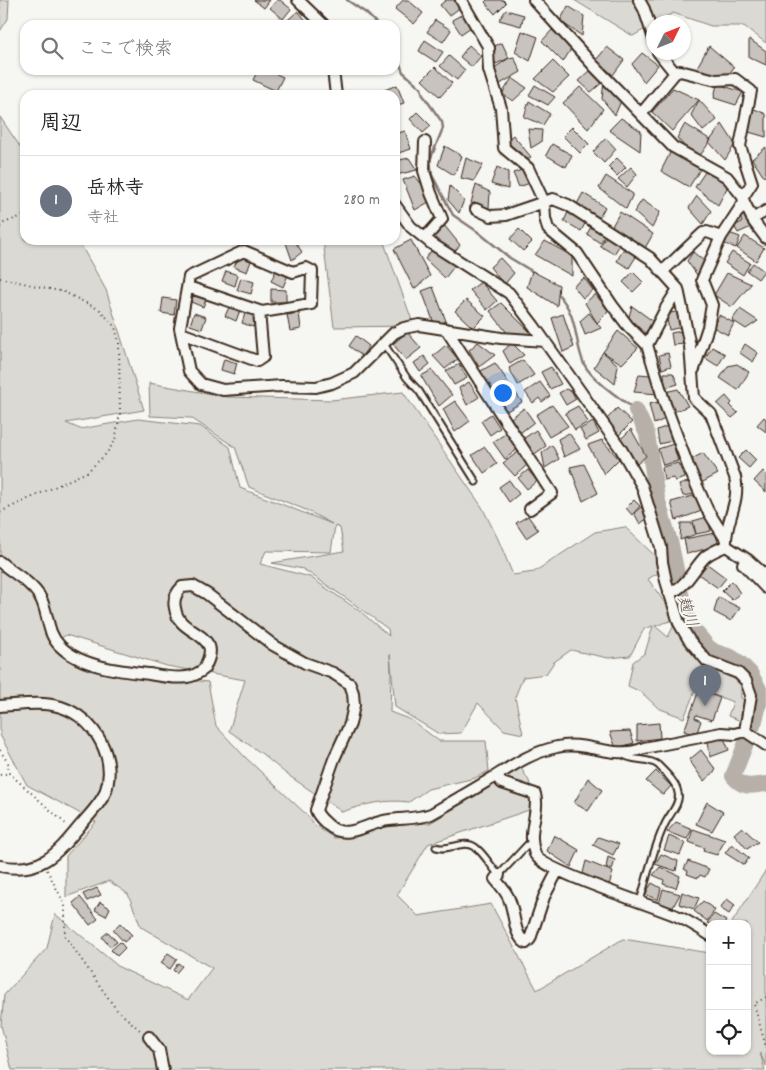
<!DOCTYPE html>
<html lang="ja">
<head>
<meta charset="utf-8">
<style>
  body { margin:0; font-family:Dekko,"Klee One",sans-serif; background:#f6f6f6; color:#222 }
  .controls { position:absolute; right:15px; bottom:15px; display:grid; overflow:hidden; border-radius:10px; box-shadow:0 1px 4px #0004 }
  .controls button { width:45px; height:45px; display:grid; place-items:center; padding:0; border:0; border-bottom:1px solid #e0e0e0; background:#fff; color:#222; font:25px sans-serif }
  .compass { position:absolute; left:646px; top:15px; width:45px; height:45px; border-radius:50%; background:#fff; box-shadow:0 1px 4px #0004; rotate:47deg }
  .you { position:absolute; left:502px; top:392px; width:18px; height:18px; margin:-12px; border:4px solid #fff; border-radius:50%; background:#1a73e8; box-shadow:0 0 0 8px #1a73e833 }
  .badge { display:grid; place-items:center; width:32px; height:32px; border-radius:50%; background:#1f6fb2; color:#fff; font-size:16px; font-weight:700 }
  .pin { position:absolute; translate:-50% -41px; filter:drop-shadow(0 1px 2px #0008) }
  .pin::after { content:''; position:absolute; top:26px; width:18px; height:15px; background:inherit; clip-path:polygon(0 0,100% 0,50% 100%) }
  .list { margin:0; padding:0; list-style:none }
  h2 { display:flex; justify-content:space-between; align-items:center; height:65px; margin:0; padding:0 20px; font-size:21px }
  h2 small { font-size:16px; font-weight:400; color:#767676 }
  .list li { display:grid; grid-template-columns:32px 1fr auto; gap:15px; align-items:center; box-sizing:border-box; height:90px; padding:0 20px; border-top:1px solid #e0e0e0 }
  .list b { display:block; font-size:19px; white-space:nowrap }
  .list p { margin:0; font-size:16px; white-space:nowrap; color:#767676 }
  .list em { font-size:16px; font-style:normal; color:#767676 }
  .icon { flex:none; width:28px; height:28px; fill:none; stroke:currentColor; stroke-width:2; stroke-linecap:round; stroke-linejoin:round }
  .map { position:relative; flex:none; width:766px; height:1070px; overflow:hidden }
  .search { position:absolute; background:#fff; box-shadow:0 1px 4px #0004; left:20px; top:20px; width:380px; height:55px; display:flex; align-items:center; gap:12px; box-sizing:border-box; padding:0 18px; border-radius:15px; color:#767676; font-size:19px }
  .panel { position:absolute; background:#fff; box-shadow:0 1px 4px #0004; left:20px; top:90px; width:380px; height:155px; border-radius:15px }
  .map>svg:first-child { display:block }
  .green { fill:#dad9d3; stroke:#8a8278; fill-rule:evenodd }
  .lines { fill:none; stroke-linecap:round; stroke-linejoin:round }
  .stream { stroke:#857a71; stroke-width:2.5 }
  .river { stroke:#b6b0a9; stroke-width:16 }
  .building { fill:#c8c3be; stroke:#3b2a1e }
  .lane-casing { stroke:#3b2a1e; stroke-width:9 }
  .street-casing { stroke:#3b2a1e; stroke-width:14 }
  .path { stroke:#3b2a1e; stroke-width:2; stroke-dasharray:1 4; stroke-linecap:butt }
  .lane { stroke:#f6f6f2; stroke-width:5 }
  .street { stroke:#f6f6f2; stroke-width:10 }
  .labels { text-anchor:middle; stroke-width:4.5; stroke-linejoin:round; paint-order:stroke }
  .water-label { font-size:16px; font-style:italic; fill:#605248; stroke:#f6f6f2 }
</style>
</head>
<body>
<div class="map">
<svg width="766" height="1070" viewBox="0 0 766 1070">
  <rect width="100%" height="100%" fill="#f6f6f2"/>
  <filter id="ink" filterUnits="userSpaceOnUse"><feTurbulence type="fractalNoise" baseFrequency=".02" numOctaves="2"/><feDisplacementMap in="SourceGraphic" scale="10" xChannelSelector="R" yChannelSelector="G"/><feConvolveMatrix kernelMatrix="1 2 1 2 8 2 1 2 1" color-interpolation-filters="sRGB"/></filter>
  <g filter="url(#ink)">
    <!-- green -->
    <path class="green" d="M0,0H9L8,19L0,31Z
      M574,0H766V43L744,26H711L673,13L633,36Z
      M0,117L25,154V240H78L106,290L144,410L66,423L80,429L138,419L200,426L230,447L240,488L332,524L306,510L249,487L235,447L191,418L150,416L149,383L228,397L331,400L403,392L482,507L498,539L513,575L534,572L595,532L625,527L655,556L658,573L648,579L676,619L655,626L668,637L674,625L695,655L713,670L741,682V698L746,701L741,721L728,716L733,702L696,688L684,718L658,708L641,692L628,686L633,662L645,653L653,626L644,629L630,656L608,658L571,650L554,662L546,674L523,677L515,697L523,734L504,730L478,703L461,733L439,734L395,707L390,654L391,673L390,712L411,720L439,741H486L489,771L475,778L428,789L409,802C386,799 364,804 342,812L285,773L261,753L229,731L245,680L167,666L66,635L56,641L66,656L158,676L208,682L216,726L245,757L308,816L313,824L334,838L346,837L388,825L430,823L521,768L529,781L535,808L428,844L397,895L418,916L491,904L537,990L623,939L710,953V1051H747V924H731L766,870V1066L760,1053L765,1070H12L1,1025L4,995L47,948L55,914L119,967L188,1000L212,968L141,927L128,894L109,881L66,897V856L96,822L27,785L0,735ZM335,526L340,528L344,551L272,563L303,569L350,601L388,629L389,636L361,612L310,577L260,564L266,551L331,552Z
      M323,240H383L414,326L334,327Z"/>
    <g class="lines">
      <!-- stream -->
      <path class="stream" d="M347,0L366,13L378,25
        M395,51L403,72L421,88L423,95L442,122L443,128L430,160L432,175L453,215L478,232L510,258L535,273
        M557,293C579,316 573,338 584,364C591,379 622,400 636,410"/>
      <!-- river -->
      <path class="river" d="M636,410L647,434L657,498L671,545L685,613L692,628L708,647L715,652L731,657L740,663L750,673L759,689V705L755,720L733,776C742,789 753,786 766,784"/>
    </g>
    <!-- building -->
    <path class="building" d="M254,0H270L264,8Z
      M277,0H280L291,9L283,19L270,8Z
      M403,0H408L423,13L414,24L395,9Z
      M446,0H457L462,6L449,16L440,5Z
      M487,0H503L506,3L495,14L485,2Z
      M568,6L584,16L582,36L560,21Z
      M506,10L524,15L521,26L499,20Z
      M298,11L309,24L308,25H282Z
      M463,14L471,27L461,34L452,20Z
      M435,20L451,30L443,42L427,32Z
      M552,30L571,49L563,62L542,41Z
      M522,31L538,37L530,61L515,52Z
      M749,39L766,51V65L749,57Z
      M425,40L443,52L436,62L419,51Z
      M502,43L509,58L496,64L489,48Z
      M469,45L481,56L472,67L460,57Z
      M709,46L734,67L725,80L696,69Z
      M607,47L624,60L613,75L596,60Z
      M642,53L658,65L644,82L632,64Z
      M449,56L465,70L457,80L440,66Z
      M514,57L521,72L500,84L493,69L509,58Z
      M553,61L569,77L553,92L535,79Z
      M435,67L452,83L440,97L422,80Z
      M592,69L604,81L591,92L579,81Z
      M258,70H268L283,77L276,91L253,80Z
      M512,78L527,88L513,101L502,94Z
      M604,81L621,101L615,115L602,99Z
      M717,84L743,92L736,105L714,98Z
      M397,85L404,103L395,106V95H384L382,91Z
      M535,85L555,97L548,105L529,95Z
      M580,87L603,109L588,129L563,103Z
      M673,88L699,100L672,131L652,112Z
      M699,100L717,120L703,131L691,115Z
      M529,101L550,114L543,125L524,117Z
      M752,108L766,114V137L749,132Z
      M417,112L431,126L423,133L410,119Z
      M621,118L641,131L640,151L609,130Z
      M685,124L711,140L697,160L677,138Z
      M722,124L735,144L725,160L709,142Z
      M572,127L589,144L580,153L563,136Z
      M528,129L542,130L541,142L531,148Z
      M405,131L411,149L395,154V134Z
      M513,135L531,157L524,162L506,141Z
      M606,138L616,149L604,163L593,152Z
      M552,144L572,155L566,167L546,155Z
      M445,146L462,156L454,175L438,165Z
      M766,147V175L764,177L752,159Z
      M671,151L701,168L689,187L661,171Z
      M409,158L417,170L396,175L395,161Z
      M466,158L483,165L474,181L461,178Z
      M617,158L626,167L617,176L608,167Z
      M497,167L508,172V189L491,184Z
      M631,167L637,174L627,187L618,179Z
      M525,169L530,183L519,187L513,173Z
      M707,169L730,182L718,205L695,187Z
      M415,176L434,199L415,210L403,180Z
      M606,176L633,194L626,209L599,188Z
      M476,185L490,192L489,208L471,203Z
      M450,186L464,200L459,213L448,200Z
      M583,193L605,207L599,218L577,204Z
      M697,196L711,211L703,224L689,208Z
      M642,200L660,212L652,228L634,212Z
      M569,210L587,220L581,231L564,221Z
      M620,212L653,234L645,248L612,226Z
      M744,214L751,227L738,233L734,226L742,222L740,217Z
      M444,225L460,245L451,256L432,236Z
      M592,225L606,234L600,243L587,234Z
      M519,229L532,242L523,251L510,239Z
      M729,233L740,237L736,248L725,244Z
      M607,235L621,243L614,254L600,246Z
      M745,236L764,248L756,261L737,248Z
      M285,240H294L302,252L292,260Z
      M411,240L430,276L414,289L394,249Z
      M545,241L572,256V276L535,255Z
      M435,246L456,264L445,278L425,259Z
      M624,248L637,255L629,268L617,261Z
      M693,252L705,262L697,275L687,261Z
      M732,252L750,263L743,275L725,263Z
      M239,256L251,261L247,272L234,267Z
      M500,258L514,273L504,285L490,267Z
      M753,263L764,271L758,279L747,271Z
      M276,270L288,275L283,287L271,281Z
      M226,271L238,275L235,286L222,281Z
      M532,271L559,285L557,306L527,287Z
      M633,272L643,282L633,292L623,282Z
      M727,273L751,284L732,307L714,295Z
      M241,278L254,282L251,294L237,290Z
      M584,278L593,290L583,298L573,286Z
      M481,282L497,301L487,310L470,290Z
      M433,287L446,321L435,326L422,291Z
      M271,289L286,290V302H271Z
      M195,293L207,297L203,307L191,302Z
      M595,294L609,311L597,323L585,303Z
      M163,298L176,300L174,315L161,313Z
      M466,300L485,316L473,328L455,311Z
      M501,303L533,335L508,334L490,311Z
      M230,305L240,310L236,321L225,316Z
      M632,306L654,322L644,334L628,320Z
      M740,309L758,321L746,329L732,320Z
      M246,310L257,314L253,327L242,323Z
      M680,311L682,327L669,330L666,314Z
      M194,313L206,317L202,329L190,325Z
      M299,313L301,329L290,331L287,315Z
      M589,313L601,328L585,335L580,321Z
      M563,314L574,347L563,352L552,318Z
      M719,315L734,323L728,335L713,327Z
      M618,331L638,348L622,364L603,352Z
      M682,331L685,344L673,345L671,333Z
      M407,332L421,348L406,360L393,344Z
      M356,336L369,346L362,356L349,346Z
      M478,342L495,355L479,367L469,350Z
      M512,343L524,355L510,364L503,351Z
      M745,344L758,353L753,362L740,353Z
      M446,345L458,359L445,369L433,356Z
      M712,347L725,354L718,366L705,358Z
      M603,352L618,365L615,384L594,367Z
      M668,353L671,366L662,369L659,355Z
      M424,356L430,364L420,372L414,363Z
      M224,359L237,363L234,374L221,370Z
      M523,360L534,375L518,385L509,368Z
      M495,363L522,402L507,411L479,372Z
      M459,364L467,378L454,385L446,371Z
      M737,364L749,372L738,390L720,378L728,366Z
      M551,367L561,384L550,389L541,372Z
      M432,370L452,395L439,406L421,376Z
      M664,373H673L678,384L665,388Z
      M639,374L650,375L658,394L634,392Z
      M469,382L479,397L467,405L459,388Z
      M540,382L550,396L542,402L539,398L533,403L525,392Z
      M566,389L572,392L576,399L566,405L559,393Z
      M678,389L688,406L671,413L665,392Z
      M726,396L732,403L730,405L738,413L732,418L717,404Z
      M455,401L470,421L455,432L443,409Z
      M659,402L665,419L654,424L649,404Z
      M552,405L568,426L549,437L536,415Z
      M578,406L588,422L575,430L565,413Z
      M524,408L534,422L520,433L511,418Z
      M617,408L632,422L618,436L607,419Z
      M491,414L500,428L490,435L481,421Z
      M764,417L766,419V432L757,425Z
      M593,422L599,433L586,440L580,429Z
      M668,426L672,441L659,444L657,430Z
      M631,429L646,456L636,465L620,440Z
      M536,430L546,446L533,455L523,439Z
      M508,432L519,448L505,459L493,442Z
      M569,433L580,449L564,457L558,439Z
      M602,440L619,459L604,474L588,445Z
      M673,444L678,461L663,465L658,449Z
      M552,445L559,459L545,468L542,453Z
      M485,447L497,464L484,473L472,455Z
      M746,450L756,460L749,468L738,458Z
      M518,452L528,464L515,476L503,463Z
      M703,453L718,474L701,483L692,459Z
      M678,463L685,478L675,481L673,478L664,480L662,467Z
      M584,464L598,493L583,501L570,467Z
      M528,470L537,481L527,489L518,478Z
      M763,471L766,474V492L754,481Z
      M509,480L519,494L509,502L499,487Z
      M691,481L695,494L683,496L679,485Z
      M697,495L702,511L676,520L671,502Z
      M634,500L640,506L632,515L626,508Z
      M641,507L649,517L640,524L634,513Z
      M528,516L538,530L526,538L516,523Z
      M707,517L711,531L696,534L693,521Z
      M681,523H692L696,534L680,540Z
      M715,533L719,545L687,554L684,539Z
      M706,563L726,578L718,588L698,574Z
      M732,581L740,593L732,600L722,591Z
      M718,597L740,608L731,621L714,612Z
      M699,690L720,698L712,720L696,715L695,718L701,721L696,735L684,731Z
      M659,723L660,738L637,741V725Z
      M630,731L634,743L616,748L610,732Z
      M723,736L729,750L710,757L708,741Z
      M701,750L716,770L704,781L689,760Z
      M656,771L671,786L663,795L646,781Z
      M588,778L602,790L588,811L574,803Z
      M707,802L723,812L712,831L696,824Z
      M676,822L692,829L687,839L667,832Z
      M742,827L758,842L747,849L734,834Z
      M693,829L725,840L717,855L703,851L704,848L689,842Z
      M554,835L579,850L571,867L547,851Z
      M669,836L685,843L680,855L664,850Z
      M598,837L619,844L613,855L593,845Z
      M732,844L749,858L744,865L725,853Z
      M661,854L678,861L676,871L655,864Z
      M608,857L615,860L612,870L606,868Z
      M586,861L613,872L609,885L582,877Z
      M688,861L709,869L705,877L700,875L698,878L687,874L688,871L684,869Z
      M660,867L680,876L676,888L663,884L664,880L653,875Z
      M652,883L661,888L658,900L645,894Z
      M97,888L101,895L87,901L83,894Z
      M663,889L680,894L672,909L659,904Z
      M682,892L699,898L694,909L679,904Z
      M80,897L98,919L90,925L73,903Z
      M727,899L735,905L729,914L720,908Z
      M703,901L715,910L707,921L694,911Z
      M100,902L110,908L106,916L95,910Z
      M714,914L726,921L724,924H710L707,923Z
      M120,923L132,935L124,942L113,930Z
      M108,932L117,942L110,947L102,937Z
      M120,942L125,948L117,956L111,950Z
      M168,953L177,959L170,969L161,963Z
      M178,963L182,966L176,973L173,970Z"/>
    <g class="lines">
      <!-- lane casing -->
      <g class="lane-casing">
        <path id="lane" d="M384,344L407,378L419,391L476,482
          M622,754C632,762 648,757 658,765C665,772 677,783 678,793C681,803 669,815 665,824C653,848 648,875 640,901
          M436,847C449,852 463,839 475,847C484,853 491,867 499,875L527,845L532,843"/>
      </g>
      <!-- street casing -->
      <g class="street-casing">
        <path id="street" d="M298,0L324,25
          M461,0L489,48L488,50L489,70L501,108L504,148L528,168L544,202L545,218L548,229L577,253L612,305L628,326L647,345L665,404L688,466L708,511L725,538
          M534,0L594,66L673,147L727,177L743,197L744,202L754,222L766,238
          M639,0L644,9L654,39
          M658,52L675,73
          M333,70L336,95
          M641,114L675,73L680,71L716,80L735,79L751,91L740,146L752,183L743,197
          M395,205L411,227L432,244L509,293L534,326L621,449L642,486L661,547L662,562L666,581L679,623L689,640L707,661L738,673L746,681L751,695L745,731
          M476,209L491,216L506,215L553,199L568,205L650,258L678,289L690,346L694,398L711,414L735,477C741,503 724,522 726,546
          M752,219L766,211
          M425,238L442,219L431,193L424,171L425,142
          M663,271L703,233L707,232L721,237
          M188,287L262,312L311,304L312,271L306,268L293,272L244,251L189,277L180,328L189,371L201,384L223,390L282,386L316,387L332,383L354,373L394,333L404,328L419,325L501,338L545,341
          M446,329L552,493L530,509
          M181,333L257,361L263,357L259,311
          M647,345L666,308L678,289
          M694,369L708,327L712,305L702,280L721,237L744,202
          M726,546L748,560L766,576
          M0,562C13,573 31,582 40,597C49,612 46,633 60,646C81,667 121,671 149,674C161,676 175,679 187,677C194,676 199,673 204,669C207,663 212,653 209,646C201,630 178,630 175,608C173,600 176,593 182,587L193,586L207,594L273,645L305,663L333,673L350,684L353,693L354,705L350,724L334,759L316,810C318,817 323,820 328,825C347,842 368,822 389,820C403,818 418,819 431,814C452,802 473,790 494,777C515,764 533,752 557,747C587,740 613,761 644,748L721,733L735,734L745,731L766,745
          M743,564L766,588
          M669,593C686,588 693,569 705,557C711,552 719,549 726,546
          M0,706C19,705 42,701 61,707C95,718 118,759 105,793C99,806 88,816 79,827C56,855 40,874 0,866
          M496,776L502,783L535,794C540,814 526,830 535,854C540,870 655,906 677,916C688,921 699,928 710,935
          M499,875L495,879C500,885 506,891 509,899C515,912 513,935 526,943L530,939L544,897L558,870
          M149,1037L159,1050L163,1070"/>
      </g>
      <!-- path -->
      <path class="path" d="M0,227L4,223L25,215
        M0,278L64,292L100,310L115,327L119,343L120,414L115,441L106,454L87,472L0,512
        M0,750L8,763L9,773L68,826
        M0,775L9,773
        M47,870L65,905V936L116,1009L141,1031
        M766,997L754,1004L766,1047"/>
      <!-- lane -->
      <use href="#lane" class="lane"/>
      <!-- street -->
      <use href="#street" class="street"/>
    </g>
  </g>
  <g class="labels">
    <!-- water labels -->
    <g class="water-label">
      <text transform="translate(689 611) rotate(71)" y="6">麹川</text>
    </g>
  </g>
</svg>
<div class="controls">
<button>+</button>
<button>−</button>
<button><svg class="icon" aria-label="locate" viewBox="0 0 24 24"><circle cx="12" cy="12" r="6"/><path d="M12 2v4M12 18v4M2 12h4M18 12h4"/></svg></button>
</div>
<svg class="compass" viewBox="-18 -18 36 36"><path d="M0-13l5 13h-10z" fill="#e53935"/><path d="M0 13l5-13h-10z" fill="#767676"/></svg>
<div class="you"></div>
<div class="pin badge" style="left:705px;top:706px;background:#6b7280">1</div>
<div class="search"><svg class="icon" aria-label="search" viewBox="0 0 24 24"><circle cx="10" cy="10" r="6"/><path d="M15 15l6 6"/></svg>ここで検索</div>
<section class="panel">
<h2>周辺<small></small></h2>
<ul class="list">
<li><span class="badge" style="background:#6b7280">1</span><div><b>岳林寺</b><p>寺社</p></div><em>280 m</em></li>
</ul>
</section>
</div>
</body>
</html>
